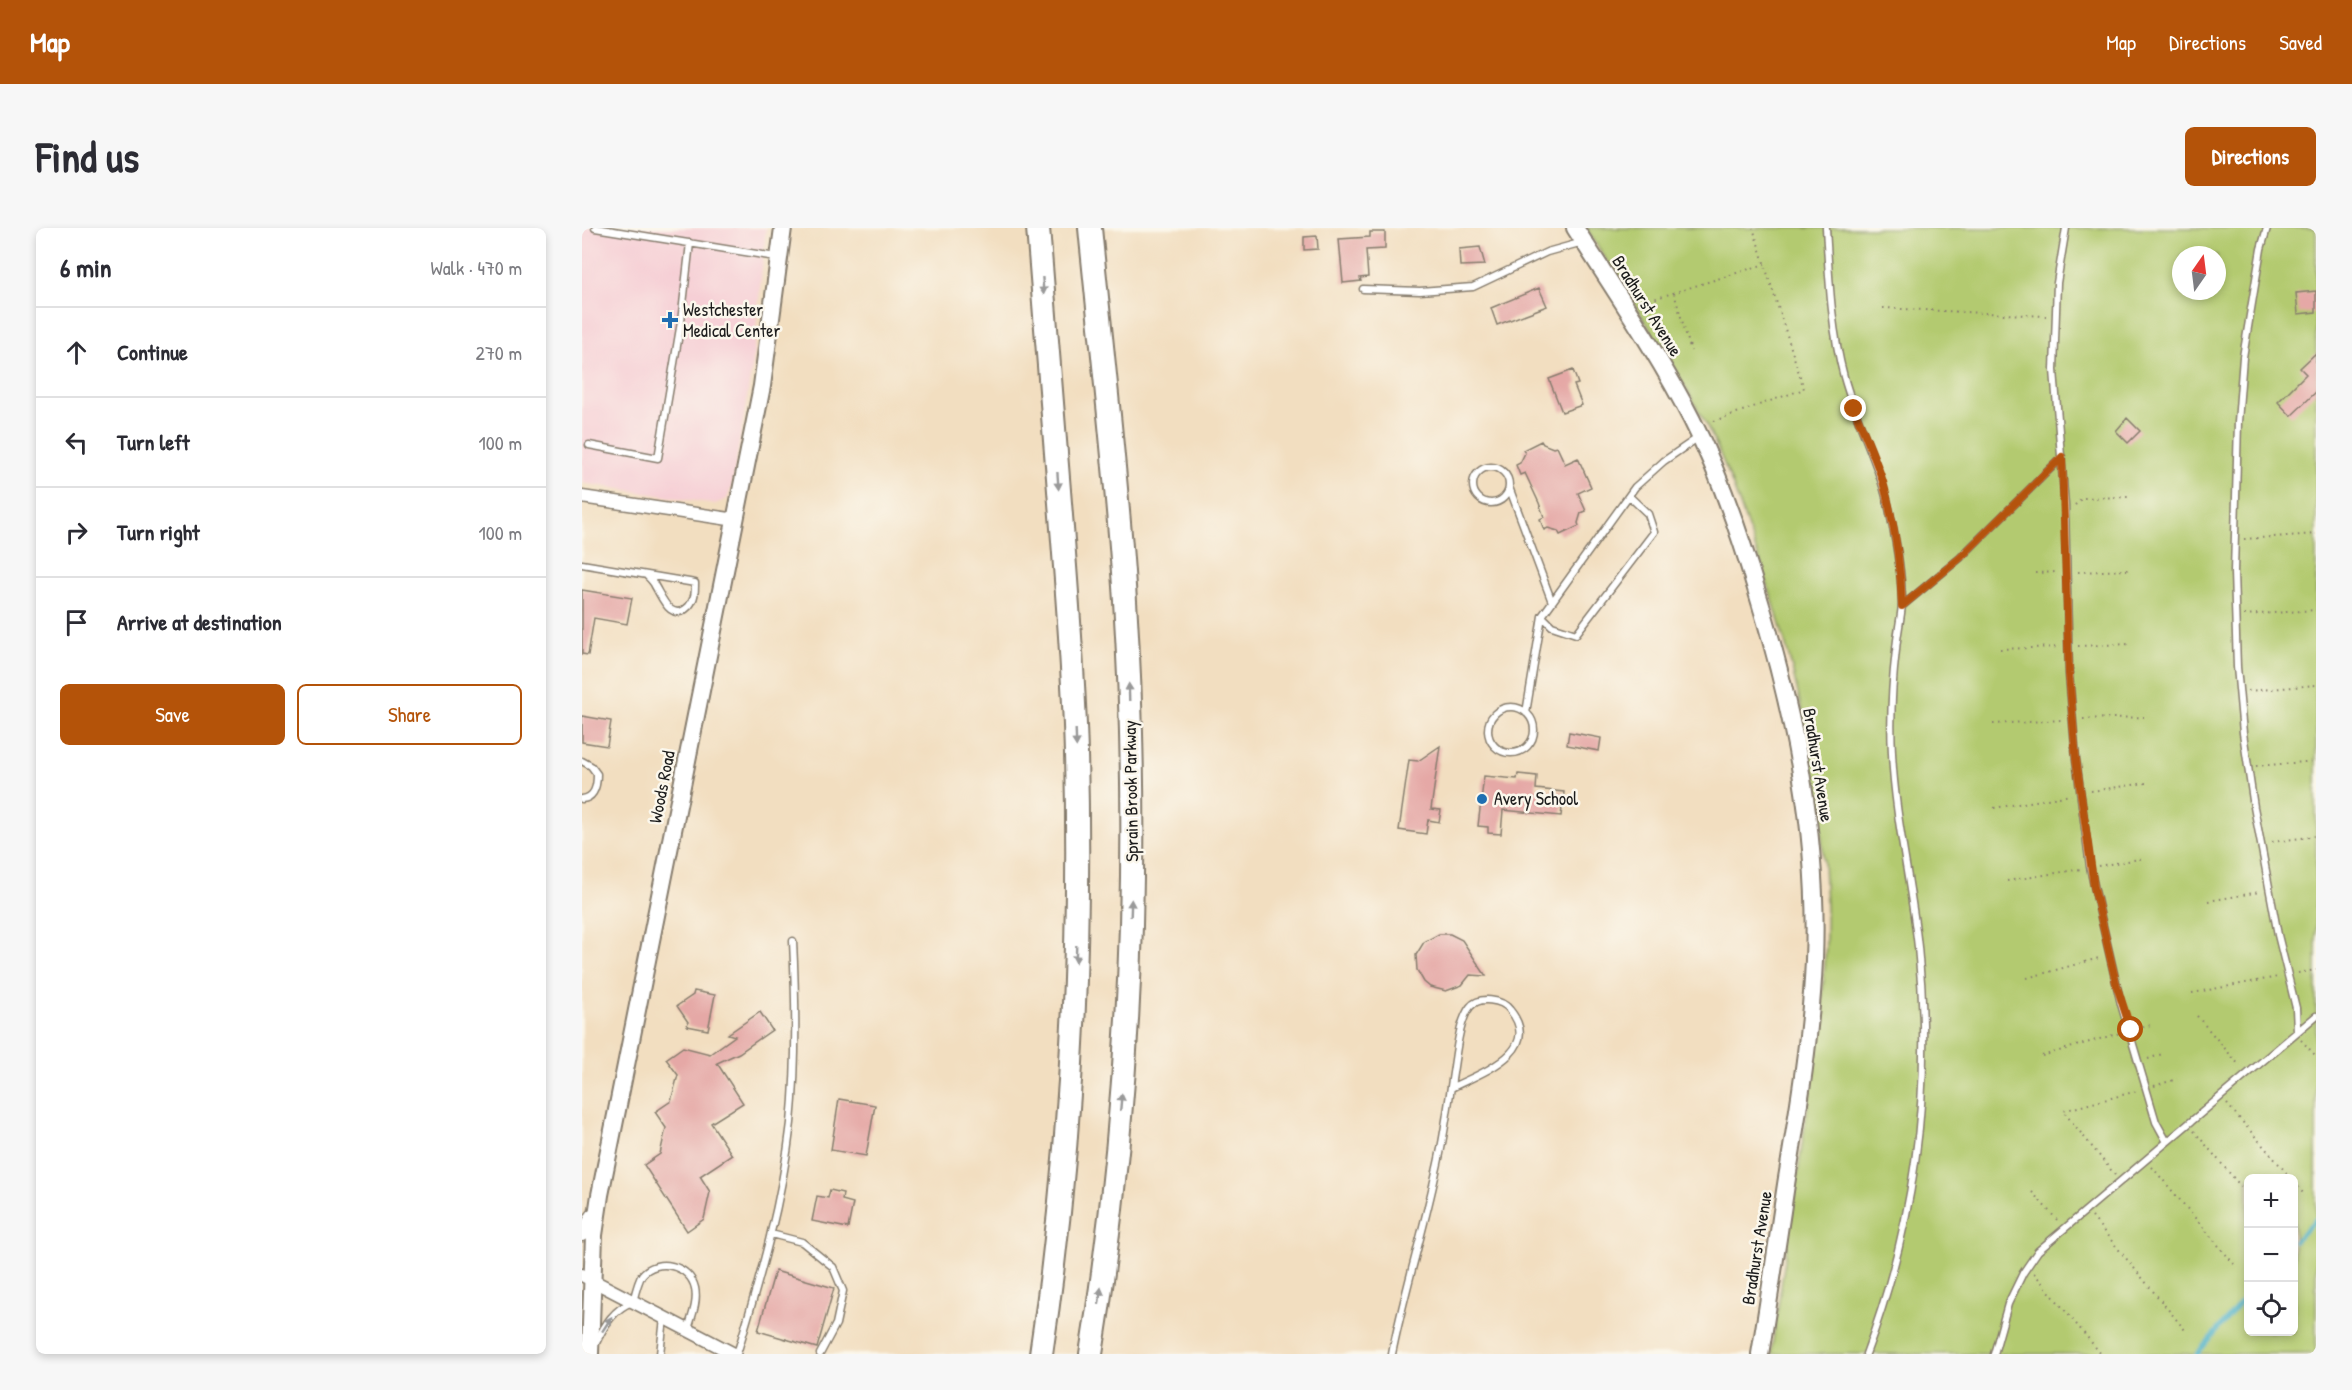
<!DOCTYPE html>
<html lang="en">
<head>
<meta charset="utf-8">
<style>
  body { margin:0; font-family:"Patrick Hand",sans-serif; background:#f7f7f7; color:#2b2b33 }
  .controls { position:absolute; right:18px; bottom:18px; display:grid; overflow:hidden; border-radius:9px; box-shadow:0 3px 9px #0003 }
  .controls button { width:54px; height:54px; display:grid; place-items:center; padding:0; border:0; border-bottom:2px solid #e1e1e2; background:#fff; color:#2b2b33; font:30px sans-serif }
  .compass { position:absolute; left:1590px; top:18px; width:54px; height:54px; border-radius:50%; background:#fff; box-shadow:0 3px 9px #0003; rotate:14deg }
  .stop { position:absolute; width:18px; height:18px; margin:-14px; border:4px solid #b45309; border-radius:50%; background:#fff }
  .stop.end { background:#b45309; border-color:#fff; box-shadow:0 2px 6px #0008 }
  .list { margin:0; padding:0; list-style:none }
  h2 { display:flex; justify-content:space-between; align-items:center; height:78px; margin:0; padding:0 24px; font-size:26px }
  h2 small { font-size:20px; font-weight:400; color:#7c7c81 }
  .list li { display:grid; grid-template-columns:39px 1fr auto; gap:18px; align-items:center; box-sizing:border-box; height:90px; padding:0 24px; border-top:2px solid #e1e1e2 }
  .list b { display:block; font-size:22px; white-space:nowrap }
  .list em { font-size:20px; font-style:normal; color:#7c7c81 }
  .actions { display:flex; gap:12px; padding:18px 24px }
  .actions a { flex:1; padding:14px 0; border:2px solid #b45309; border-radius:9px; text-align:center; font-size:21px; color:#b45309 }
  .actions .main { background:#b45309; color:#fff }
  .icon { flex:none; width:33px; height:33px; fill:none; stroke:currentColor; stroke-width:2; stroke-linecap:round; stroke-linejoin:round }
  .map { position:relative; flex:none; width:1734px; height:1126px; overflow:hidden; border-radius:9px }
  header { display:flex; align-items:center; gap:36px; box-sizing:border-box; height:84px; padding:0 30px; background:#b45309; color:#fff }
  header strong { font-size:28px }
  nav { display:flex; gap:33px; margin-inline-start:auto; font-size:21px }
  .intro { display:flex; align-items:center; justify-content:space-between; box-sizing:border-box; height:144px; padding:0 36px }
  h1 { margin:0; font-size:42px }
  .button { padding:15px 27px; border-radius:9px; background:#b45309; color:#fff; font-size:21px; font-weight:700 }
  main { display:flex; gap:36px; padding:0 36px }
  aside { flex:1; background:#fff; border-radius:9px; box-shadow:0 3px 9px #0003 }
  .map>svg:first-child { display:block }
  .built { fill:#f6cfd5 }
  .green { fill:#b3ca6f; stroke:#687346; stroke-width:1.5; fill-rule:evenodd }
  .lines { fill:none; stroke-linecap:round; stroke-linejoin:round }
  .stream { stroke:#47afc6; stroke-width:4.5 }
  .building { fill:#e5a8a6 }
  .lane-casing { stroke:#877d6e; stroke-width:9 }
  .street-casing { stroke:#877d6e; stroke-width:15 }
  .secondary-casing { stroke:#877d6e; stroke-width:20 }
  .highway-casing { stroke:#877d6e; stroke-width:26 }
  .path { stroke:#877d6e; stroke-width:2; stroke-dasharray:1.5 4.5; stroke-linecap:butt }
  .lane { stroke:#fff; stroke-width:6 }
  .street { stroke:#fff; stroke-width:12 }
  .secondary { stroke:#fff; stroke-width:16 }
  .highway { stroke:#fff; stroke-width:22 }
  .oneway { fill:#999 }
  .route { stroke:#b45309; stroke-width:8 }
  .poi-dot { fill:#1f6fb2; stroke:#fbf7ec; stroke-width:2 }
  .labels { text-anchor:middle; stroke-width:5; stroke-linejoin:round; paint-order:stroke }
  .street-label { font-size:18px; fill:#1c1c1c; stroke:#fbf7ec }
  .poi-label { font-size:18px; fill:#1c1c1c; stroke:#fbf7ec; text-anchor:start }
</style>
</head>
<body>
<header>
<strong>Map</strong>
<nav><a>Map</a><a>Directions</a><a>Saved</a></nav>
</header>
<div class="intro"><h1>Find us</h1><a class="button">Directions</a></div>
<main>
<aside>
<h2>6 min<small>Walk · 470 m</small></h2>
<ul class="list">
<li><svg class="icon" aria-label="ahead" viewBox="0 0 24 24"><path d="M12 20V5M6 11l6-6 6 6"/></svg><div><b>Continue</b></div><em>270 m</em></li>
<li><svg class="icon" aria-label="left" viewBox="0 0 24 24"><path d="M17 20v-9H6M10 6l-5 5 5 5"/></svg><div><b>Turn left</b></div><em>100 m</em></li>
<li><svg class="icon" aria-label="right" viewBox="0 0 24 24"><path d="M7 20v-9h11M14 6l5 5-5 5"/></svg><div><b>Turn right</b></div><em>100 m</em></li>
<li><svg class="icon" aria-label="arrive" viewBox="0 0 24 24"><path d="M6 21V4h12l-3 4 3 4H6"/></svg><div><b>Arrive at destination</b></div></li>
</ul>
<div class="actions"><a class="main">Save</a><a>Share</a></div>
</aside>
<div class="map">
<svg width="1734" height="1126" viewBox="0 0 1734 1126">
  <rect width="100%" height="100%" fill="#fbf7ec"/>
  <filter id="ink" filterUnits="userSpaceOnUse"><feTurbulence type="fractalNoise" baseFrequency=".0167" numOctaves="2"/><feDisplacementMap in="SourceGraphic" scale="12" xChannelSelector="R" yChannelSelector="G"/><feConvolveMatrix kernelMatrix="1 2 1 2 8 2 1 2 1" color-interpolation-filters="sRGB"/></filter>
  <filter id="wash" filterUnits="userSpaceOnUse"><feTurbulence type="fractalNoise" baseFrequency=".008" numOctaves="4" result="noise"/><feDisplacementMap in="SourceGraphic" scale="24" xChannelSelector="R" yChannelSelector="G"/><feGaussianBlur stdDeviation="1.35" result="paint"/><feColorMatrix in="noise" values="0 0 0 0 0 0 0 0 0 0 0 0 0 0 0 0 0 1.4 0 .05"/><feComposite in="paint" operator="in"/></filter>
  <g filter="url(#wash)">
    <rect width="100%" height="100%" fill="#f2dec0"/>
    <!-- built -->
    <path class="built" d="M0,0H184L170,140L150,258L145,271L133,276L0,255Z"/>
    <!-- green -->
    <path class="green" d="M1004,0H1734V1126H1189C1200,1050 1212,973 1223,897C1234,825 1246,752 1244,679C1241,549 1210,418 1165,297C1152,260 1138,221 1119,187C1084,123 1043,62 1004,0ZM1599,27H1635V63H1599ZM1666,950H1712V1104H1666Z"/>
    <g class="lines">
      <!-- stream -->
      <path class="stream" d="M1712,1014L1734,991
        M1615,1126L1666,1066"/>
    </g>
    <g id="blocks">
      <!-- building -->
      <path class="building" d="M788,4H803V21L784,22L786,49L778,50L779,53L761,55L757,11L788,9Z
        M735,8L736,21L722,22V9Z
        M898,19L903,37L878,38L877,21Z
        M957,60L965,78L915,97L909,80Z
        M1734,63V84L1716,86L1714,65Z
        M1734,125V164L1709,188L1696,174L1724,146L1718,140Z
        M991,142L996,156L992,157L1000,177L980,184L967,151Z
        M1545,190L1558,203L1546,215L1534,203Z
        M959,213L961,216L971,220L975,219L983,236L996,230L1009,259L996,265L1004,283L999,285L996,295L997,298L978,307L976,303L966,300L962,302L958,291L962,289L957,275L943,245L938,247L934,237L938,235L943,225L941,222Z
        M0,362L50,370L45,396L12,390L6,427L0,426Z
        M0,488L29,493L25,518L0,514Z
        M987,504L1019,510L1017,523L985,517Z
        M858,518L849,581L859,582L857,594L846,592L844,606L817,602L827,532L836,533Z
        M936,546L955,548L954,561L982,564L979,588L921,582L919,606L906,605V599L896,598L902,548L935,551Z
        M857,706H868L880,712L904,748L888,747L880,757L864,763L848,759L842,754L835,742L834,727L842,714Z
        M112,763L133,767L126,802L105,798L106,794L95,778L111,767Z
        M178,784L190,802L157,825L135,835L161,875L129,895L150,927L118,948L128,964L122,991L105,1003L62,937L78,926L84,900L73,884L89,873L96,847L84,831L101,819L128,826L153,808L146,806Z
        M257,871L293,877L284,928L249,922Z
        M248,962L261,965L260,972L271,975L266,1000L230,993L235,968L246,970Z
        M193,1043L252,1060L235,1120L176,1103Z"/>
    </g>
  </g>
  <g filter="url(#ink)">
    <use href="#blocks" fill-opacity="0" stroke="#877d6e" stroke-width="1.5"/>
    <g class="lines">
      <!-- lane casing -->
      <g class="lane-casing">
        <path id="lane" d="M13,0L194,29
          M1244,0C1247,49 1249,101 1262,149C1275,197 1300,241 1309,290C1315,318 1320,348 1320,376C1319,391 1315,406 1314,422C1310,456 1308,490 1310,525C1313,590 1329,654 1336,719C1351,858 1333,995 1284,1126
          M1484,0L1475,55L1472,142L1483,277L1487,446L1494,531L1508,639L1518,685L1539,776L1574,894L1585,914
          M1685,0L1679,21L1661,129L1656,194L1652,344L1655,439L1661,505L1672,579L1696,707L1714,780L1715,804
          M781,61L838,63L891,59L965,24L1001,14
          M7,217L76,230L99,94L108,15
          M891 257a18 18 0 1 1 36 0a18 18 0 1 1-36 0Z
          M927,259L970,374
          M0,336L113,355C113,364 113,371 107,378C89,396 80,369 73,358C71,353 67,350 64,347
          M1320,378L1378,330L1480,229
          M960,388L970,398L994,406L1072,304L1066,286L1047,268
          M906 502a23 23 0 1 1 46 0a23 23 0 1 1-46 0Z
          M944,485L960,388L1053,259L1082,233L1117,209
          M0,533L9,538L15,546C15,558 13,570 0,571
          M189,1006L220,1014L251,1039L261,1063L254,1096L238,1126
          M14,1115C22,1098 32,1080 51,1074C53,1066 56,1053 60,1047C75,1029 108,1037 113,1060C116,1074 110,1088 106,1101
          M78,1126L82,1090
          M155,1126C178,1050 200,974 209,895C215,835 214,774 211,713
          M810,1126C822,1065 841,1005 854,944C862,912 866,878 871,845C874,827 877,793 888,779C897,768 920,771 928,782C962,824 898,845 869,860
          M1412,1126L1426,1076L1441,1045L1456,1023L1734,788"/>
      </g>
      <!-- street casing -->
      <g class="street-casing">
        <path id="street" d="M0,269L154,292
          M0,1007L10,988
          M0,1047L152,1126"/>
      </g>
      <!-- secondary casing -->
      <g class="secondary-casing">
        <path id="secondary" d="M993,0C1033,63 1076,125 1110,192C1138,247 1158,306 1175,364C1212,485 1237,606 1232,732C1229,805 1217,878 1205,950C1196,1009 1188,1067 1178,1126
          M8,1126L12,1007L18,967L180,158L201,0"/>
      </g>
      <!-- highway casing -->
      <g class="highway-casing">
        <path id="highway" d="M456,0C464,100 472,200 480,300C486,375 492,451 494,526C499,727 489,927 459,1126
          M508,0C520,124 535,248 543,373C559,624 549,878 509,1126"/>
      </g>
      <!-- path -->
      <path class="path" d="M1092,65L1109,123
        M1062,74L1183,36
        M1301,80L1464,88
        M1132,193L1222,161L1171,0
        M1493,277L1500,270L1548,269
        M1662,311L1734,306
        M1496,344L1547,342
        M1453,345L1475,344
        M1662,387L1734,382
        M1496,418L1548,416
        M1418,421L1478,419
        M1666,463L1734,457
        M1501,491L1562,489
        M1411,496L1480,492
        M1674,538L1734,533
        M1509,563L1564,555
        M1412,580L1489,567
        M1690,614L1734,608
        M1516,638L1563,630
        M1425,653L1499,641
        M1626,673L1678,664
        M1716,745L1734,742
        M1445,750L1517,730
        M1610,765L1696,749
        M1615,788L1658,838
        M1555,801L1572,796
        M1719,812L1734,828
        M1460,828L1538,805
        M1566,831L1580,826
        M1572,858L1595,851
        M1645,876L1709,950
        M1612,903L1666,967
        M1570,939L1652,1036
        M1533,947L1481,883L1555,863
        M1712,954L1721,965
        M1450,964L1476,993
        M1510,989L1603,1102
        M1452,1045L1519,1126"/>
      <!-- lane -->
      <use href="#lane" class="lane"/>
      <!-- street -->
      <use href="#street" class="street"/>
      <!-- secondary -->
      <use href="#secondary" class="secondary"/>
      <!-- highway -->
      <use href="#highway" class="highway"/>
    </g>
    <!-- one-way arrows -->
    <defs><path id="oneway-solid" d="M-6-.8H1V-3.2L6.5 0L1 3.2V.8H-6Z" transform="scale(1.5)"/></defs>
    <g class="oneway">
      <use href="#oneway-solid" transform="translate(461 58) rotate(86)"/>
      <use href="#oneway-solid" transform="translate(476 253) rotate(86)"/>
      <use href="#oneway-solid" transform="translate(547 464) rotate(-92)"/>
      <use href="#oneway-solid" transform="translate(494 510) rotate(88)"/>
      <use href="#oneway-solid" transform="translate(549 680) rotate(-88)"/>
      <use href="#oneway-solid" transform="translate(494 726) rotate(92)"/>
      <use href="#oneway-solid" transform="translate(539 874) rotate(-85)"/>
      <use href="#oneway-solid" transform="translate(518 1068) rotate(-83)"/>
      <use href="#oneway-solid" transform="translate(25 1096) rotate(-57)"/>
    </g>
  </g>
  <g class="lines" filter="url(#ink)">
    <!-- route -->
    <path class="route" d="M1272,181C1282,205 1293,229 1301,254C1312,294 1319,337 1320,378L1378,330L1480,229L1487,446L1494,531L1512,659L1535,759L1549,802"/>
  </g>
  <!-- markers -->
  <g class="poi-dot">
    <path d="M85 83h6v6h6v6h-6v6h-6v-6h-6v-6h6z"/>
    <circle cx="900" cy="571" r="6"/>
  </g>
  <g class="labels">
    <!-- street labels -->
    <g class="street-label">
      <text transform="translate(1065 78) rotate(58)" y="6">Bradhurst Avenue</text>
      <text transform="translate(1236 537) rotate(81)" y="6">Bradhurst Avenue</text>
      <text transform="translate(80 559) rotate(-79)" y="6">Woods Road</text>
      <text transform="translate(549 563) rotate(-91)" y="6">Sprain Brook Parkway</text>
      <text transform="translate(1175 1020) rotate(-81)" y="6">Bradhurst Avenue</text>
    </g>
    <!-- poi labels -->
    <g class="poi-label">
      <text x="101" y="88">Westchester<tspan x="101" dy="21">Medical Center</tspan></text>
      <text x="912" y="577">Avery School</text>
    </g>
  </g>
</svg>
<div class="controls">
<button>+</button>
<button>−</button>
<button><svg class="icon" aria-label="locate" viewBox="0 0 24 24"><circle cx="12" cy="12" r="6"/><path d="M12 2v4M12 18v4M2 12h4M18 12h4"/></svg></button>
</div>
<svg class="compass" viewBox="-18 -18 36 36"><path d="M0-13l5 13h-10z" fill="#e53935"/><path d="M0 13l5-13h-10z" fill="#7c7c81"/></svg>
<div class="stop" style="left:1549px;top:802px"></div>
<div class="stop end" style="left:1272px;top:181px"></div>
</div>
</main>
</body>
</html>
